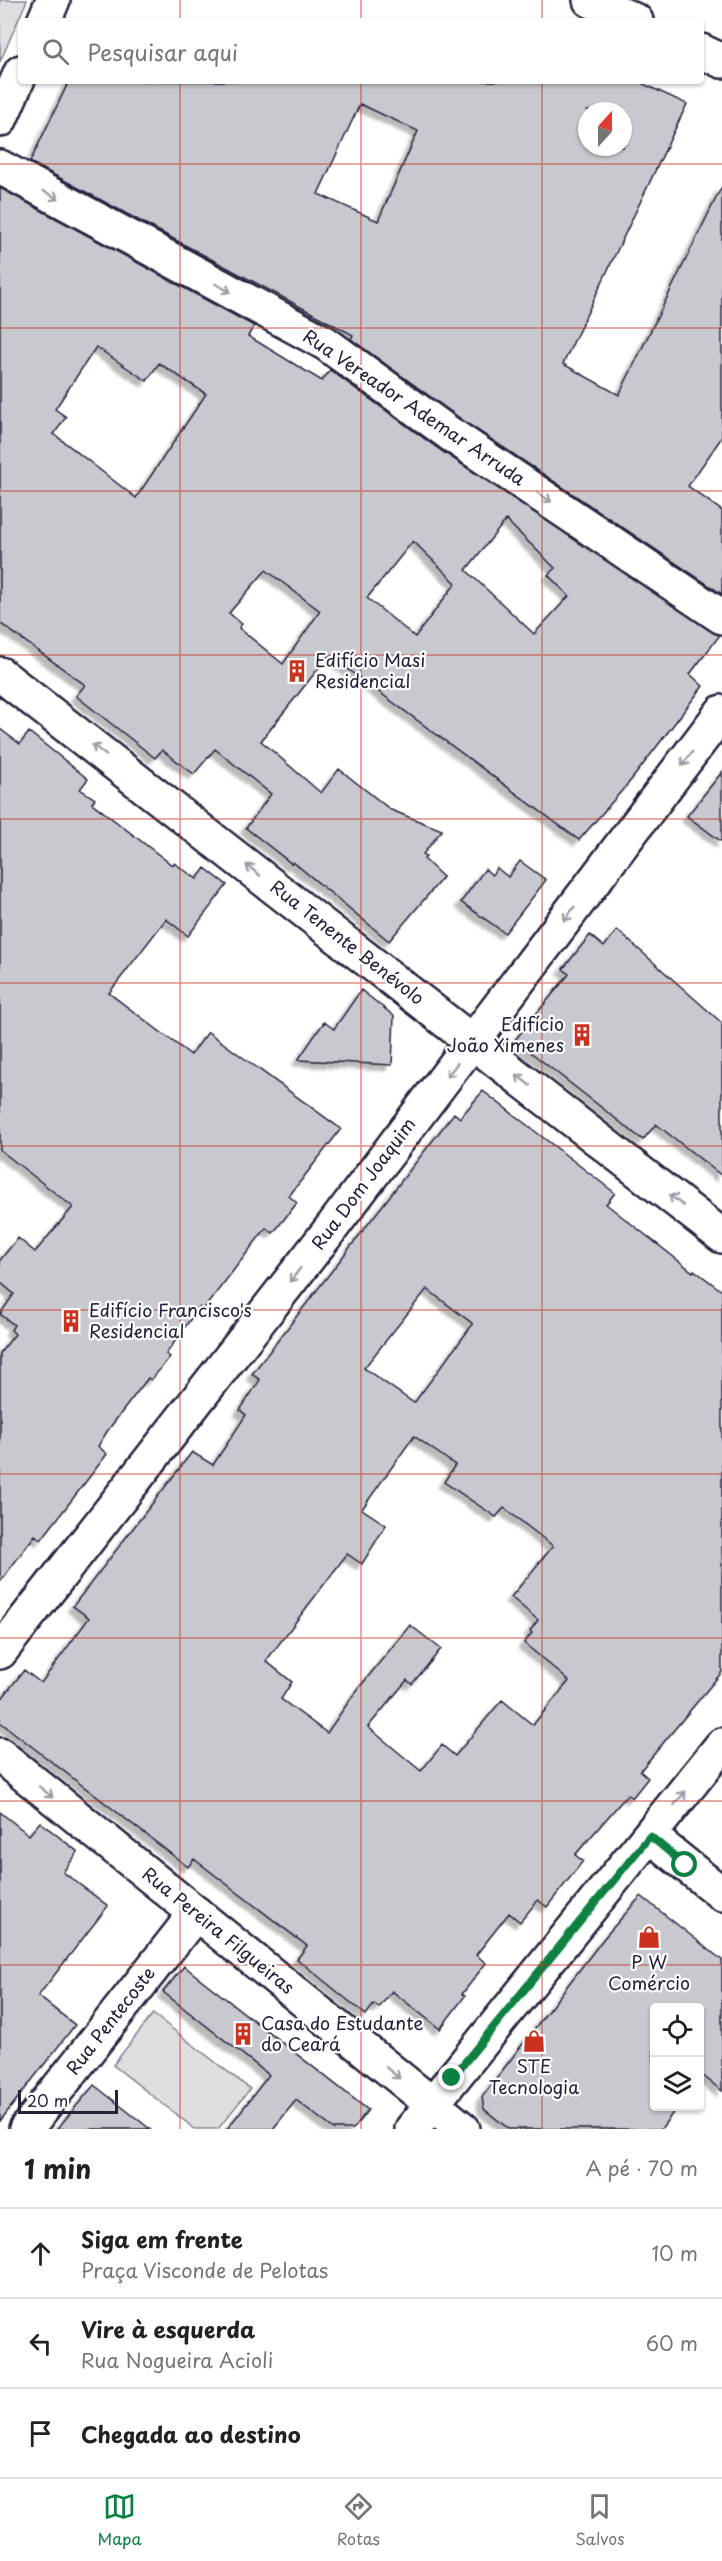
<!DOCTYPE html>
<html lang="pt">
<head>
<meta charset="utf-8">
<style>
  body { margin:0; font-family:"Playpen Sans",sans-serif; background:#f6f6f6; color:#222 }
  .controls { position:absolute; right:18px; bottom:18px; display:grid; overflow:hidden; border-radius:6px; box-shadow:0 2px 4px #0004 }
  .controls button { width:54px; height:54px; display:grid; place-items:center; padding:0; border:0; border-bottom:2px solid #e0e0e0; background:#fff; color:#222; font:30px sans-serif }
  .compass { position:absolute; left:578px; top:102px; width:54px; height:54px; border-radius:50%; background:#fff; box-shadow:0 2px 4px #0004; rotate:21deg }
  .scale { position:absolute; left:18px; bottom:15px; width:100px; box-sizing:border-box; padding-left:6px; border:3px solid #22223b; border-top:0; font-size:16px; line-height:21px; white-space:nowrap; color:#22223b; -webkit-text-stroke:4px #fff; paint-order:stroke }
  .stop { position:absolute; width:18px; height:18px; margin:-14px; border:4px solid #0b8043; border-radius:50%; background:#fff }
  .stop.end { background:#0b8043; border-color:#fff; box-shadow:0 2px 6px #0008 }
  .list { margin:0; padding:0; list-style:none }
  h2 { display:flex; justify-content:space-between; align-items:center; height:78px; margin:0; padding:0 24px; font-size:26px }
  h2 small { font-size:20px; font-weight:400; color:#767676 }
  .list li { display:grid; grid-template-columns:39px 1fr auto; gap:18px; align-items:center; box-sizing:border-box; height:90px; padding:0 24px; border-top:2px solid #e0e0e0 }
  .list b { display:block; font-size:22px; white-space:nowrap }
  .list p { margin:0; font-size:20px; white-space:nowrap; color:#767676 }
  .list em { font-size:20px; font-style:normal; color:#767676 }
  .icon { flex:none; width:33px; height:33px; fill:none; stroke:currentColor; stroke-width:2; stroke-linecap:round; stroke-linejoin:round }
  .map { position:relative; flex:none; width:722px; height:2129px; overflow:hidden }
  .search { position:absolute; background:#fff; box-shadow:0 2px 4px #0004; left:18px; right:18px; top:18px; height:66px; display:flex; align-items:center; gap:15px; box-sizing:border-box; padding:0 21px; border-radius:6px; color:#767676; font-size:22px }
  .sheet { height:348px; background:#fff }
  nav { display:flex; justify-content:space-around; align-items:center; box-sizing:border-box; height:84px; border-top:2px solid #e0e0e0; background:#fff; font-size:16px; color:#767676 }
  nav a { display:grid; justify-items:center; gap:3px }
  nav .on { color:#0b8043 }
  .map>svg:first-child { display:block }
  .green { fill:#dfdfe2; stroke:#80808e; stroke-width:1.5 }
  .building { fill:#c8c8cf; stroke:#22223b; stroke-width:1.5; fill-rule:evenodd; filter:url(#shadow) }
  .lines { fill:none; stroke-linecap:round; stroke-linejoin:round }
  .minor-casing { stroke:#22223b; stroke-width:38 }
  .major-casing { stroke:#22223b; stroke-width:38 }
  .minor { stroke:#fff; stroke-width:33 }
  .major { stroke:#fff; stroke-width:33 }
  .oneway { stroke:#9c9ca7 }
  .route { stroke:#0b8043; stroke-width:8 }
  .grid { fill:none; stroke:#c8321e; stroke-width:1.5; stroke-opacity:0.55 }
  .labels { text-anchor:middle; stroke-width:4.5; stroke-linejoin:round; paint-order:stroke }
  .street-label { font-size:18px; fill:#22223b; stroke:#fff }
  .poi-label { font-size:18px; fill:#22223b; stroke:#fff; text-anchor:start }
</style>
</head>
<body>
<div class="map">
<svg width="722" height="2129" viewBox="0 0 722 2129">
  <defs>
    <filter id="shadow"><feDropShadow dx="-5.5" dy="5.5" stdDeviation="1.5" flood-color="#0004"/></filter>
  </defs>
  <rect width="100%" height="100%" fill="#fff"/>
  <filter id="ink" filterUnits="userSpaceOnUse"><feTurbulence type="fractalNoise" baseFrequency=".0167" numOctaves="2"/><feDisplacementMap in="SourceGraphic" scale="12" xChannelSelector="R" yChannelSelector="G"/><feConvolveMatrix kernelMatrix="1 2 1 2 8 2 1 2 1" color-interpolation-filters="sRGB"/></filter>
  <g filter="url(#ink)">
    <!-- green -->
    <path class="green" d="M0,0H27L0,62Z
      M153,2014L250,2089L218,2129H195L113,2065Z"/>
    <!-- building -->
    <path class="building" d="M69,81H637L687,104L563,364L619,395L722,186V437L688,486L722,511V594L461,419L351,339L353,335L30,162ZM360,104L418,131L378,221L318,194ZM587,111H623V147H587Z
      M0,188L254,326L248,336L322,381L330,370L440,450L720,635L690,674L703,686L632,779L579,840L329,655L261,741L321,793L339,769L391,810L442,830L423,854L426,856L424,859L443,877L389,941L293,862L292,864L246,828L271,794L215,749L194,774L162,750L155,758L76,696L85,685L0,623ZM96,347L147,381L159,363L206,394L136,498L54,434L66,417L55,409ZM506,520L555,568L548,575L569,596L534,634L466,570ZM413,541L456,583L415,637L367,598ZM266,570L320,611L283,664L239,628L242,624L229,613Z
      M0,729L20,744L29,732L88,779L80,789L95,799L92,803L172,865L174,863L197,879L205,868L227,885L188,936L166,919L109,993L191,1055L208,1032L341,1129L289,1196L297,1203L273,1233L266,1228L203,1310L199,1307L166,1354L170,1357L151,1380L148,1378L108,1430L98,1446L107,1454L41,1540L35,1535L0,1582V1353L15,1334L11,1330L14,1325L0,1314L14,1294L0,1282V1260L18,1238L35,1252L73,1207L0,1150Z
      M722,772V842L687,816Z
      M520,861L546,880L505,933L461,902L485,869L492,875L497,868L508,877Z
      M617,930L722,1023V1176L656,1124L643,1140L515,1040L569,974L563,969L590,935L604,947Z
      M361,990L394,1016L392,1065L298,1060L324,1022L334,1029Z
      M483,1091L615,1193L606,1204L693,1272L694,1270L722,1291V1672L640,1771L648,1778L632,1798L628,1794L575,1855L583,1861L547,1907L538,1900L520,1922L509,1913L476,1955L486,1963L462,1994L465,1996L440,2029L392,1991L379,2008L374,2004L366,2015L297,1959L307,1946L194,1859L188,1867L0,1722V1701L24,1670L41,1683L89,1618L73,1606L192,1452L213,1465L246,1415L240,1410L260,1380L252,1374L454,1113L460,1118ZM427,1289L473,1324L414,1403L364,1368ZM414,1436L455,1465L444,1482L496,1517L504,1508L553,1546L511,1597L538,1620L530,1631L532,1633L524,1643L569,1681L533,1725L502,1700L455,1756L442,1745L421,1771L368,1727L407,1680L412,1684L441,1649L410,1625L354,1694L327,1733L281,1699L292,1682L266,1661L347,1554L362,1564L386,1525L362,1509Z
      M0,1812L29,1835L40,1822L78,1852L63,1872L108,1906L38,1996L75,2025L0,2121Z
      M641,1896L722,1960V2091L702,2075L699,2079V2007H654V2106H678L661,2129H509L484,2109L482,2097L604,1938Z
      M184,1966L368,2110L353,2129H334L296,2100L273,2129H227L269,2075L163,1992Z
      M94,2085L150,2129H57Z"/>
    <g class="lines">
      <!-- minor casing -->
      <g class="minor-casing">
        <path id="minor" d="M44,21L53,0
          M0,120L21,72
          M0,167L325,343L450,434L722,617
          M0,674L722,1236
          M0,1652L333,1226L722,712
          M0,1755L463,2129
          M650,1836L722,1894
          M26,2129L196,1913
          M412,2129L722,1745"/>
      </g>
      <!-- major casing -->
      <g class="major-casing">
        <path id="major" d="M590,0L636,21
          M701,51L722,61"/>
      </g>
      <!-- minor -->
      <use href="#minor" class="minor"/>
      <!-- major -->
      <use href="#major" class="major"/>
    </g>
    <!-- one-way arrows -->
    <defs><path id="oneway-shaft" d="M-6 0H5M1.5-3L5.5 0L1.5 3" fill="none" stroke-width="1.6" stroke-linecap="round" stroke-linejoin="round" transform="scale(1.5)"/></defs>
    <g class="oneway">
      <use href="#oneway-shaft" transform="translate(51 195) rotate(28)"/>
      <use href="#oneway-shaft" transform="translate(223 288) rotate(28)"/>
      <use href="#oneway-shaft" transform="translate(544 497) rotate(34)"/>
      <use href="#oneway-shaft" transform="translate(99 750) rotate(-142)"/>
      <use href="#oneway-shaft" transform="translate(687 759) rotate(127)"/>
      <use href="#oneway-shaft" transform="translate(253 870) rotate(-142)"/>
      <use href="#oneway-shaft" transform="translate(569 914) rotate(127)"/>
      <use href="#oneway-shaft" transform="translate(452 1070) rotate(128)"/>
      <use href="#oneway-shaft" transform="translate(523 1080) rotate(-142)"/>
      <use href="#oneway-shaft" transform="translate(676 1200) rotate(-142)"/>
      <use href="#oneway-shaft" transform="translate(295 1275) rotate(128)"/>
      <use href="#oneway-shaft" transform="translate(46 1792) rotate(39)"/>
      <use href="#oneway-shaft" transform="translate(680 1798) rotate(-51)"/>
      <use href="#oneway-shaft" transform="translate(393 2073) rotate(39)"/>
    </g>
  </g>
  <g class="lines" filter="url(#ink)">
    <!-- route -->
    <path class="route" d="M452,2078L650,1836L685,1865"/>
  </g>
  <!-- grid -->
  <path class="grid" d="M180,0V21M361,0V21M542,0V21M180,81V2129M361,81V2129M542,81V2129M0,164H722M0,328H722M0,491H722M0,655H722M0,819H722M0,983H722M0,1146H722M0,1310H722M0,1474H722M0,1638H722M0,1801H722M0,1965H722"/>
  <!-- icons -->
  <defs>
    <g id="building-bare" transform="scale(1.8)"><path d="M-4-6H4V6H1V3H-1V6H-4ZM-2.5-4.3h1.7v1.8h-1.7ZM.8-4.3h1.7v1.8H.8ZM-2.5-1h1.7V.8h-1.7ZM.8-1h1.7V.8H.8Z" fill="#c8321e" stroke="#fff" stroke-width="2.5" paint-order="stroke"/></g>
    <g id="shop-bare" transform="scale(1.8)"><path d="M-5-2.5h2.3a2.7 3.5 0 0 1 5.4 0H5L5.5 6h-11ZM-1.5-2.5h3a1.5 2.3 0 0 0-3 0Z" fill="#c8321e" stroke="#fff" stroke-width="2.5" paint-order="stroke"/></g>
  </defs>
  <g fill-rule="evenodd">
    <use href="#building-bare" x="297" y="671"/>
    <use href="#building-bare" x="582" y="1035"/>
    <use href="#building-bare" x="71" y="1321"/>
    <use href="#shop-bare" x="649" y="1937"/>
    <use href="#building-bare" x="243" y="2034"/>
    <use href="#shop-bare" x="534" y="2041"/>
  </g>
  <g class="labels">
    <!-- street labels -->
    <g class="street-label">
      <text transform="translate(414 408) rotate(34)" y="6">Rua Vereador Ademar Arruda</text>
      <text transform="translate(347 943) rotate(38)" y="6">Rua Tenente Benévolo</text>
      <text transform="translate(364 1184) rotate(-53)" y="6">Rua Dom Joaquim</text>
      <text transform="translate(218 1931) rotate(39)" y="6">Rua Pereira Filgueiras</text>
      <text transform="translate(111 2021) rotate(-52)" y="6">Rua Pentecoste</text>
    </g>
    <!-- poi labels -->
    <g class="poi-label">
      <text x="315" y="667">Edifício Masi<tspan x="315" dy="21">Residencial</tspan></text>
      <text x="564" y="1031" text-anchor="end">Edifício<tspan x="564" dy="21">João Ximenes</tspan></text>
      <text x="89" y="1317">Edifício Francisco's<tspan x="89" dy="21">Residencial</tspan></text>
      <text x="649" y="1969" text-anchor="middle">P W<tspan x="649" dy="21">Comércio</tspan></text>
      <text x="261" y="2030">Casa do Estudante<tspan x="261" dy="21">do Ceará</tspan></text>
      <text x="534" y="2073" text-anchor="middle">STE<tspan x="534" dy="21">Tecnologia</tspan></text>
    </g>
  </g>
</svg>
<div class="controls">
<button><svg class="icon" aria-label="locate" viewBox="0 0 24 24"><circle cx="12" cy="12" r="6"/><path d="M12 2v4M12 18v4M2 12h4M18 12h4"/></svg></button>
<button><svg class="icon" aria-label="layers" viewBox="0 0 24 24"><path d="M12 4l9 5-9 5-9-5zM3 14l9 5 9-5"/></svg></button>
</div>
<svg class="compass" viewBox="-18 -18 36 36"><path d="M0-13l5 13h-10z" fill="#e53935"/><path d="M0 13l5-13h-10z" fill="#767676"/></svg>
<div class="scale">20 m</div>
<div class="stop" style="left:685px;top:1865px"></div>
<div class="stop end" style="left:452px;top:2078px"></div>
<div class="search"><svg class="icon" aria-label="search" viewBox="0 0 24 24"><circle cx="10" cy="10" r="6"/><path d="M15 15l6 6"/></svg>Pesquisar aqui</div>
</div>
<section class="sheet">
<h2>1 min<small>A pé · 70 m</small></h2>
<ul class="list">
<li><svg class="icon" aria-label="ahead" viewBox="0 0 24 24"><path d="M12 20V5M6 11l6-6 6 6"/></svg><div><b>Siga em frente</b><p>Praça Visconde de Pelotas</p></div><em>10 m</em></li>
<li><svg class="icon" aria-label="left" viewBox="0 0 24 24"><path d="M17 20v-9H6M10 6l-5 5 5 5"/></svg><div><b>Vire à esquerda</b><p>Rua Nogueira Acioli</p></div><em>60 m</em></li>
<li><svg class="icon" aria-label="arrive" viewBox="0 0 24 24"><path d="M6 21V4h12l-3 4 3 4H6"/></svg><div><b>Chegada ao destino</b></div></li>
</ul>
</section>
<nav>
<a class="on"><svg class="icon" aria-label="map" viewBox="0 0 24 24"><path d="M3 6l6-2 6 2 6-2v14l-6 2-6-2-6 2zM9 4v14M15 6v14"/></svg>Mapa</a>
<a><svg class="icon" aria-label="directions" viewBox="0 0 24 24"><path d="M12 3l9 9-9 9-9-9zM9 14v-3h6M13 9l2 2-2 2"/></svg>Rotas</a>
<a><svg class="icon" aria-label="saved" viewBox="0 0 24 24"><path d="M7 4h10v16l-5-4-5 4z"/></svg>Salvos</a>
</nav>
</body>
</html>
